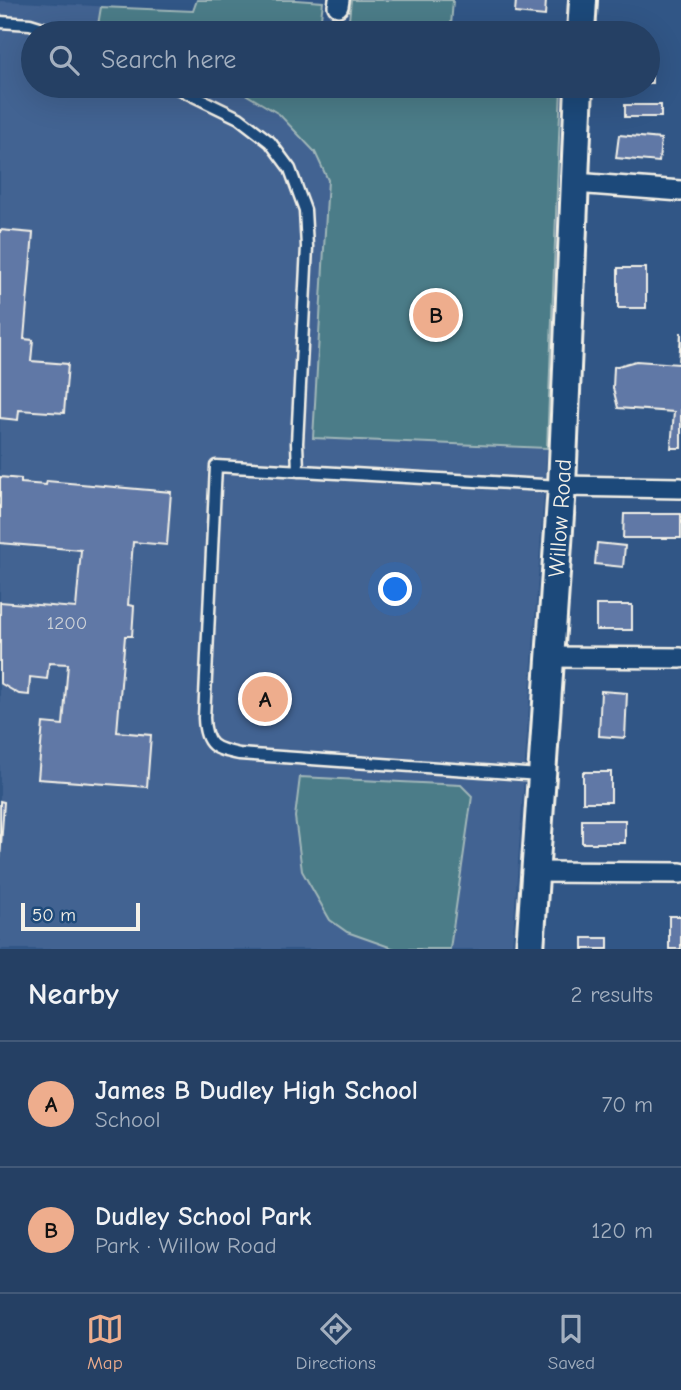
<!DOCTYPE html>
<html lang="en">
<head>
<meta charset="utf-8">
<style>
  body { margin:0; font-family:"Comic Neue",sans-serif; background:#2d476a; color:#f1f3f6 }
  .scale { position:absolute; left:21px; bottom:18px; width:119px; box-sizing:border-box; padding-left:7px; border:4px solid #f4f1e8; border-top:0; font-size:19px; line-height:24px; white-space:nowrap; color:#f4f1e8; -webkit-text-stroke:5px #1f4a7a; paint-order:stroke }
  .you { position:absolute; left:396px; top:590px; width:24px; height:24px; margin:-18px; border:5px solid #fff; border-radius:50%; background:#1a73e8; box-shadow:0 0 0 10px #1a73e833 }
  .badge { display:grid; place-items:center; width:46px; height:46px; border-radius:50%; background:#eead8d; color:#111; font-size:23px; font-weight:700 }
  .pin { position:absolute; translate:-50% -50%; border:4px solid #fff; box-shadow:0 2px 7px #0006 }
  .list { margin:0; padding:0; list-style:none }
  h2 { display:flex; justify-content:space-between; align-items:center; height:91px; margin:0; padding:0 28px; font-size:30px }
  h2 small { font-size:23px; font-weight:400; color:#a3afbf }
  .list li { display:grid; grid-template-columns:46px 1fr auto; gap:21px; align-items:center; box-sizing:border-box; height:126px; padding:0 28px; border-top:2px solid #425978 }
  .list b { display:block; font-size:26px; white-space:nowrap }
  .list p { margin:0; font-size:23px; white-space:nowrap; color:#a3afbf }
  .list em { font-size:23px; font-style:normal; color:#a3afbf }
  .icon { flex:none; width:38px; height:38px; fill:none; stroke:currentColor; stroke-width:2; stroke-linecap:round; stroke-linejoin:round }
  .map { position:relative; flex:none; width:681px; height:949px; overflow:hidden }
  .search { position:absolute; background:#254064; box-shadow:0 7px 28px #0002; left:21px; right:21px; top:21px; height:77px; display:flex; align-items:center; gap:18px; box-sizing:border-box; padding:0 24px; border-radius:38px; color:#a3afbf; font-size:26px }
  .sheet { height:343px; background:#254064 }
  nav { display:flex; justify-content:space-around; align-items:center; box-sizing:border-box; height:98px; border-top:2px solid #425978; background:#254064; font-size:19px; color:#a3afbf }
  nav a { display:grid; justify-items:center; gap:4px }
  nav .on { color:#eead8d }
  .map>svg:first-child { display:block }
  .built { fill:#436392 }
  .green { fill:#4b7c88; stroke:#a0b6b8; stroke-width:2 }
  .building { fill:#6078a6; stroke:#f4f1e8; stroke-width:2 }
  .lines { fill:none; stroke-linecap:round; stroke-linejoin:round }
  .lane-casing { stroke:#f4f1e8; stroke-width:15 }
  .street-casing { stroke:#f4f1e8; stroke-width:24 }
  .secondary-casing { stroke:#f4f1e8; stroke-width:32 }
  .lane { stroke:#1f4a7a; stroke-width:10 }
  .street { stroke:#1f4a7a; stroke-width:19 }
  .secondary { stroke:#1f4a7a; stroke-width:26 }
  .labels { text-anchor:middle; stroke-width:6; stroke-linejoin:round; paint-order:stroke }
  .number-label { font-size:19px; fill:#cfd3d8 }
  .street-label { font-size:23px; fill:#f4f1e8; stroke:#1f4a7a }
</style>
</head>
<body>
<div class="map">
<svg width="681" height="949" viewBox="0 0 681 949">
  <rect width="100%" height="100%" fill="#315686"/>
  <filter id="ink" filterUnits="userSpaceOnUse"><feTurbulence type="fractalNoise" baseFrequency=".0143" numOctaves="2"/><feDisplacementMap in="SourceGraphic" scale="14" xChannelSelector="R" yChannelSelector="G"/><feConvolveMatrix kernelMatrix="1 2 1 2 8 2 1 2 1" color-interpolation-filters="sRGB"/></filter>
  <g filter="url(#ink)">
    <!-- built -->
    <path class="built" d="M0,1L337,19L336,33H33V86H333L313,438L547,448L512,949H0Z"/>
    <!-- green -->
    <path class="green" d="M197,0H296L323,2L321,18L349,20L351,0H453L451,26L563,33H103L97,31L101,7L193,11Z
      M232,86H561L547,448L313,438L328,180L315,152L279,114Z
      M300,777L461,785L472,796L450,949H395L347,932L330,920L302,871L295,817Z"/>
    <!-- building -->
    <path class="building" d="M516,0H546L545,16L515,13Z
      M648,52H652V83H648Z
      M625,105H661V117H625Z
      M619,135L661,139L659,162L616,158Z
      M0,230L33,233L24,339L33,340L31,361L68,364L64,413L19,410L18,420L0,418Z
      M618,268H646V308H618Z
      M681,332V448H671L674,412L618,408L613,388L614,367L636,361L679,364Z
      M0,477L21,479V483L46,485L47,481L171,492L167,545L133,542L128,605L134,606L132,636H125L117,732L151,735L147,787L38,779L43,723L63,725L68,664L49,663L47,679L30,677L29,695L19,694L0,683V602L76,608L81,550L0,543Z
      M624,514H681V538H623Z
      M597,543L625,546L623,567L595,564Z
      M596,605H632V630H596Z
      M601,691L627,693L625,738L599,736Z
      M583,772H611V802H583Z
      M0,801L4,802L0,860Z
      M582,820H625V843H582Z
      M669,916H681V949H669Z
      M583,938H608V949H583Z"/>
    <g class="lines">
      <!-- lane casing -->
      <g class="lane-casing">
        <path id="lane" d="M0,22L30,24L59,33
          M173,86L239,118L270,142L290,169L305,210L307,247L297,443L298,471
          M540,775L239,754C215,749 205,746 204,718L216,466L561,486"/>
      </g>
      <!-- street casing -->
      <g class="street-casing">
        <path id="street" d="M338,6L339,0
          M575,183L681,191
          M562,486L681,488
          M550,657L681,658
          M534,872L681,873"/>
      </g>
      <!-- secondary casing -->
      <g class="secondary-casing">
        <g id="secondary">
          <path d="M581,33L583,0"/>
          <path id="s1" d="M530,949L562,486L579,86"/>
        </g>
      </g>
      <!-- lane -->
      <use href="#lane" class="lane"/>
      <!-- street -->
      <use href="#street" class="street"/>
      <!-- secondary -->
      <use href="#secondary" class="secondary"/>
    </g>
  </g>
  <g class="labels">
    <!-- number labels -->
    <g class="number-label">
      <text x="67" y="629">1200</text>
    </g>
    <!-- street labels -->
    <g class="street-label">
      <text dy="8" stroke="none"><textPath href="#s1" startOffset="432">Willow Road</textPath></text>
    </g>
  </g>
</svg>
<div class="scale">50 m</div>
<div class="you"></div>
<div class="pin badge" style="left:265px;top:699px">A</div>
<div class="pin badge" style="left:436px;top:315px">B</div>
<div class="search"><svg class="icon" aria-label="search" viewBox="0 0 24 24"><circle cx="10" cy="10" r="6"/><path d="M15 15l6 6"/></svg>Search here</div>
</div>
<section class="sheet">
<h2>Nearby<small>2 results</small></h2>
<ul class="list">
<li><span class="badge">A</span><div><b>James B Dudley High School</b><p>School</p></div><em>70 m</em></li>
<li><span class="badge">B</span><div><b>Dudley School Park</b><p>Park · Willow Road</p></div><em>120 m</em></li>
</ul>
</section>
<nav>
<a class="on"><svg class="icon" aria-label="map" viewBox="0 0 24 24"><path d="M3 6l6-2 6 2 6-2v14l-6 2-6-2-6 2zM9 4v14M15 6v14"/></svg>Map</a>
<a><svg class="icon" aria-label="directions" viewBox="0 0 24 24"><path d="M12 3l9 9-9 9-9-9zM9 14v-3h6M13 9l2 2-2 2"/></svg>Directions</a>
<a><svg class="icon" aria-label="saved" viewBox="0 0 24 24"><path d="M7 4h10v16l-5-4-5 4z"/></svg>Saved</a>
</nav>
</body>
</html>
